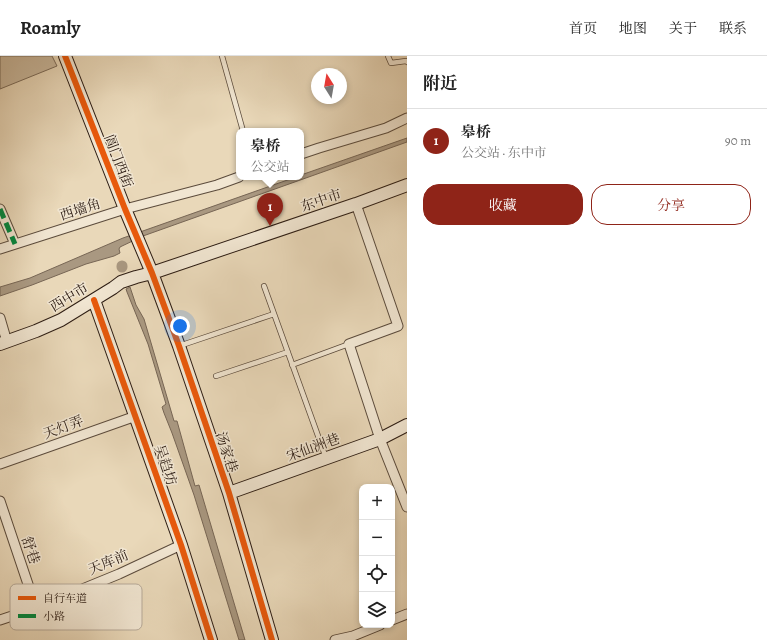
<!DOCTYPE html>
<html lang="zh">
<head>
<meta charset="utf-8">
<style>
  body { margin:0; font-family:Alegreya,"Noto Serif SC",serif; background:#f6f6f6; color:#222 }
  .controls { position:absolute; right:12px; bottom:12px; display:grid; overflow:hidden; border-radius:8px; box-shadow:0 2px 6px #0003 }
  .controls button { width:36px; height:36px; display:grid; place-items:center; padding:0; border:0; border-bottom:1px solid #e0e0e0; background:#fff; color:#222; font:20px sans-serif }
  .compass { position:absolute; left:311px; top:12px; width:36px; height:36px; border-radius:50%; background:#fff; box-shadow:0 2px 6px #0003; rotate:349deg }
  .you { position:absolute; left:180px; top:270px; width:14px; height:14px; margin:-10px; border:3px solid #fff; border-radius:50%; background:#1a73e8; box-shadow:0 0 0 6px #1a73e833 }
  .badge { display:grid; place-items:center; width:26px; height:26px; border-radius:50%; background:#8f2418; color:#fff; font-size:13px; font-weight:700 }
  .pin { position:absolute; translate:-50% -33px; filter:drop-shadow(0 1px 2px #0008) }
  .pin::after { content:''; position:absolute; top:21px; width:14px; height:12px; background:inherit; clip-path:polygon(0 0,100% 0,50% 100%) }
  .popup { position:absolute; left:236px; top:72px; width:68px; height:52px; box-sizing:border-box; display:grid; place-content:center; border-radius:8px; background:#fff; filter:drop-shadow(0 1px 3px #0005); font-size:13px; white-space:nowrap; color:#767676 }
  .popup b { font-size:15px; color:#222 }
  .popup::after { content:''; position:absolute; left:50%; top:100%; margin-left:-8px; border:8px solid transparent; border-top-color:#fff }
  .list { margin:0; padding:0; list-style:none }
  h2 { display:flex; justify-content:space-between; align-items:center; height:52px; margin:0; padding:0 16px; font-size:17px }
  h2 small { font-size:13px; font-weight:400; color:#767676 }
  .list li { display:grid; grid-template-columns:26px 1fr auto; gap:12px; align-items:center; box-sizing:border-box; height:64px; padding:0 16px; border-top:1px solid #e0e0e0 }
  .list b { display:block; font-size:15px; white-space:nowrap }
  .list p { margin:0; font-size:13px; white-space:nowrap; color:#767676 }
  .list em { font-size:13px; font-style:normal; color:#767676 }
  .actions { display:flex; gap:8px; padding:12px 16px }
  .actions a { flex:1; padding:9px 0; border:1px solid #8f2418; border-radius:16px; text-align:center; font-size:14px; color:#8f2418 }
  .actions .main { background:#8f2418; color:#fff }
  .icon { flex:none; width:22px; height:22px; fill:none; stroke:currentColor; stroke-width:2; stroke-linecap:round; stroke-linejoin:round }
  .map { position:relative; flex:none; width:407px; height:584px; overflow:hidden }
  header { display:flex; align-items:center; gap:24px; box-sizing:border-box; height:56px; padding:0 20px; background:#fff; border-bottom:1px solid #e0e0e0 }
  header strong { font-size:19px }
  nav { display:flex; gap:22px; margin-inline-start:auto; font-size:14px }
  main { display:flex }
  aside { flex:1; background:#fff }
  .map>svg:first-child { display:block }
  .green { fill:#c9b89d; stroke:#7a6a58 }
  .water { fill:#a99881; stroke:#765 }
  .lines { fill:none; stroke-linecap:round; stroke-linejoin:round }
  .canal { stroke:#a99881; stroke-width:11 }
  .lane-casing { stroke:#5b4b3c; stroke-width:6 }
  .street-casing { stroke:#5b4b3c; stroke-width:11 }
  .secondary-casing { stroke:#2c1c13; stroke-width:14 }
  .lane { stroke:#f1e6d2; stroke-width:4.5 }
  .street { stroke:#f1e6d2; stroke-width:9 }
  .secondary { stroke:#f1e6d2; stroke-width:12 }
  .quiet { stroke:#00873e; stroke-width:5; stroke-dasharray:10 5; stroke-linecap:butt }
  .cycleway-casing { stroke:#f1e6d2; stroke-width:8 }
  .cycleway { stroke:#e8590c; stroke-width:6 }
  .labels { text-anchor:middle; stroke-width:3; stroke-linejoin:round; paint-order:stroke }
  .street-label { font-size:14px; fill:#2c1c13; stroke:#f1e6d2 }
  .key { fill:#f1e6d2; stroke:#b6a999; stroke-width:1 }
  .key-label { font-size:11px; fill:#2c1c13 }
</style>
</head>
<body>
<header>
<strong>Roamly</strong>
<nav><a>首页</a><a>地图</a><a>关于</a><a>联系</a></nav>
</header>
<main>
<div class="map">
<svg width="407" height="584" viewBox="0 0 407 584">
  <rect width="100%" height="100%" fill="#e9d8b9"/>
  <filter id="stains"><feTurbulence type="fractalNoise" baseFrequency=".005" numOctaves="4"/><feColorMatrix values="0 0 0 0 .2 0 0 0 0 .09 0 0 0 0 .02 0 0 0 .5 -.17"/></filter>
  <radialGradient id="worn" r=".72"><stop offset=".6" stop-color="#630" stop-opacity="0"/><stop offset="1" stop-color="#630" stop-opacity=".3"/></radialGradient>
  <!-- green -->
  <path class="green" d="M0,0H52L57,10L0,33Z"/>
  <!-- water -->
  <path class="water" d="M407,82V86L143,180L120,191L119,193L120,197L114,200L86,208L32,229L0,240V231L30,222L123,182L296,121H301V119Z
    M130,231L136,249L144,263L174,365H177L195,430L199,429L245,584H239L194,439L172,377L164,357L162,351L166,348L148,288L127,236L126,233Z"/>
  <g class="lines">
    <!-- canal -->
    <path class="canal" d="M122,210V211"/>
    <!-- lane casing -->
    <g class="lane-casing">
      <path id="lane" d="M222,0L243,75
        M388,0L391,7L406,5L407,6
        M264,230L326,402
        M179,290L274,258
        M292,309L349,288
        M216,320L288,296"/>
    </g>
    <!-- street casing -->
    <g class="street-casing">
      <path id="street" d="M301,98L319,92L386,72L407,62
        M356,148L398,270L349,288L380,383L407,451
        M0,153L15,188
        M0,193L125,153L217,129L239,121
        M0,262L7,286
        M0,408L136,360
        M0,445L36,552
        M0,564L36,552L119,518L181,489
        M392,564L407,558
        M335,584L353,580L380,569"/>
    </g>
    <!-- secondary casing -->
    <g class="secondary-casing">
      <path id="secondary" d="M65,0L125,153L152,217L179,290L229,437L272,584
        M94,244L181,489L211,584
        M0,288L36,275L61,264L113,232L121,226L136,221L152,217L356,148L407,129
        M229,437L380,383L407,369"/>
    </g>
    <!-- lane -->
    <use href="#lane" class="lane"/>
    <!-- street -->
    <use href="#street" class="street"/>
    <!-- secondary -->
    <use href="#secondary" class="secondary"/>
    <!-- quiet -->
    <path class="quiet" d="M0,153L15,188"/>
    <!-- cycleway casing -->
    <g class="cycleway-casing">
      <path id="cycleway" d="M65,0L125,153L152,217L179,290L229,437L272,584
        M94,244L181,489L211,584"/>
    </g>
    <!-- cycleway -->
    <use href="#cycleway" class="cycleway"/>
  </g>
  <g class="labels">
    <!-- street labels -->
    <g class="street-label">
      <text transform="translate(119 105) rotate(69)" y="5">阊门西街</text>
      <text transform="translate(321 144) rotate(-19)" y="5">东中市</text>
      <text transform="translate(80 153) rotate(-18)" y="5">西墙角</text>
      <text transform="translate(69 241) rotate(-31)" y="5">西中市</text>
      <text transform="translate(63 371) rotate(-20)" y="5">天灯弄</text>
      <text transform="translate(313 391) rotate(-20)" y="5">宋仙洲巷</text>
      <text transform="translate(227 396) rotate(72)" y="5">汤家巷</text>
      <text transform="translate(166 409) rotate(71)" y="5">吴趋坊</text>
      <text transform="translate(31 494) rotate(71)" y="5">舒巷</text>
      <text transform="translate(108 506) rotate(-23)" y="5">天库前</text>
    </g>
  </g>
  <!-- legend -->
  <rect x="10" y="528" width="132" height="46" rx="6" class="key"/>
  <rect x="18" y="540" width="18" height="4" fill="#e8590c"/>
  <rect x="18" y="558" width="18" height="4" fill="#00873e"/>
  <g class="key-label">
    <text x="43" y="546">自行车道</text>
    <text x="43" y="564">小路</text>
  </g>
  <rect width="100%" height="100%" filter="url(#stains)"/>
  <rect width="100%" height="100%" fill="url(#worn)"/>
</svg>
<div class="controls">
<button>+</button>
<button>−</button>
<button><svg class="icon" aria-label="locate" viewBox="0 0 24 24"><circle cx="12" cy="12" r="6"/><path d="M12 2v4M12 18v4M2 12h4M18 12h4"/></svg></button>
<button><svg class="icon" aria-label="layers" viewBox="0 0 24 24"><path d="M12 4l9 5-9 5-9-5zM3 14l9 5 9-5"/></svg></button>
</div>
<svg class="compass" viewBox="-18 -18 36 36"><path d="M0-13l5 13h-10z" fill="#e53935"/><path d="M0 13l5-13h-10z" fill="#767676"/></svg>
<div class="you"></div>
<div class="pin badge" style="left:270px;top:170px">1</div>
<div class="popup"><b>皋桥</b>公交站</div>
</div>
<aside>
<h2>附近<small></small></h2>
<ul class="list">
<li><span class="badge">1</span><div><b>皋桥</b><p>公交站 · 东中市</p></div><em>90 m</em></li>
</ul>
<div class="actions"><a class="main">收藏</a><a>分享</a></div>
</aside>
</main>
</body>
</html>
